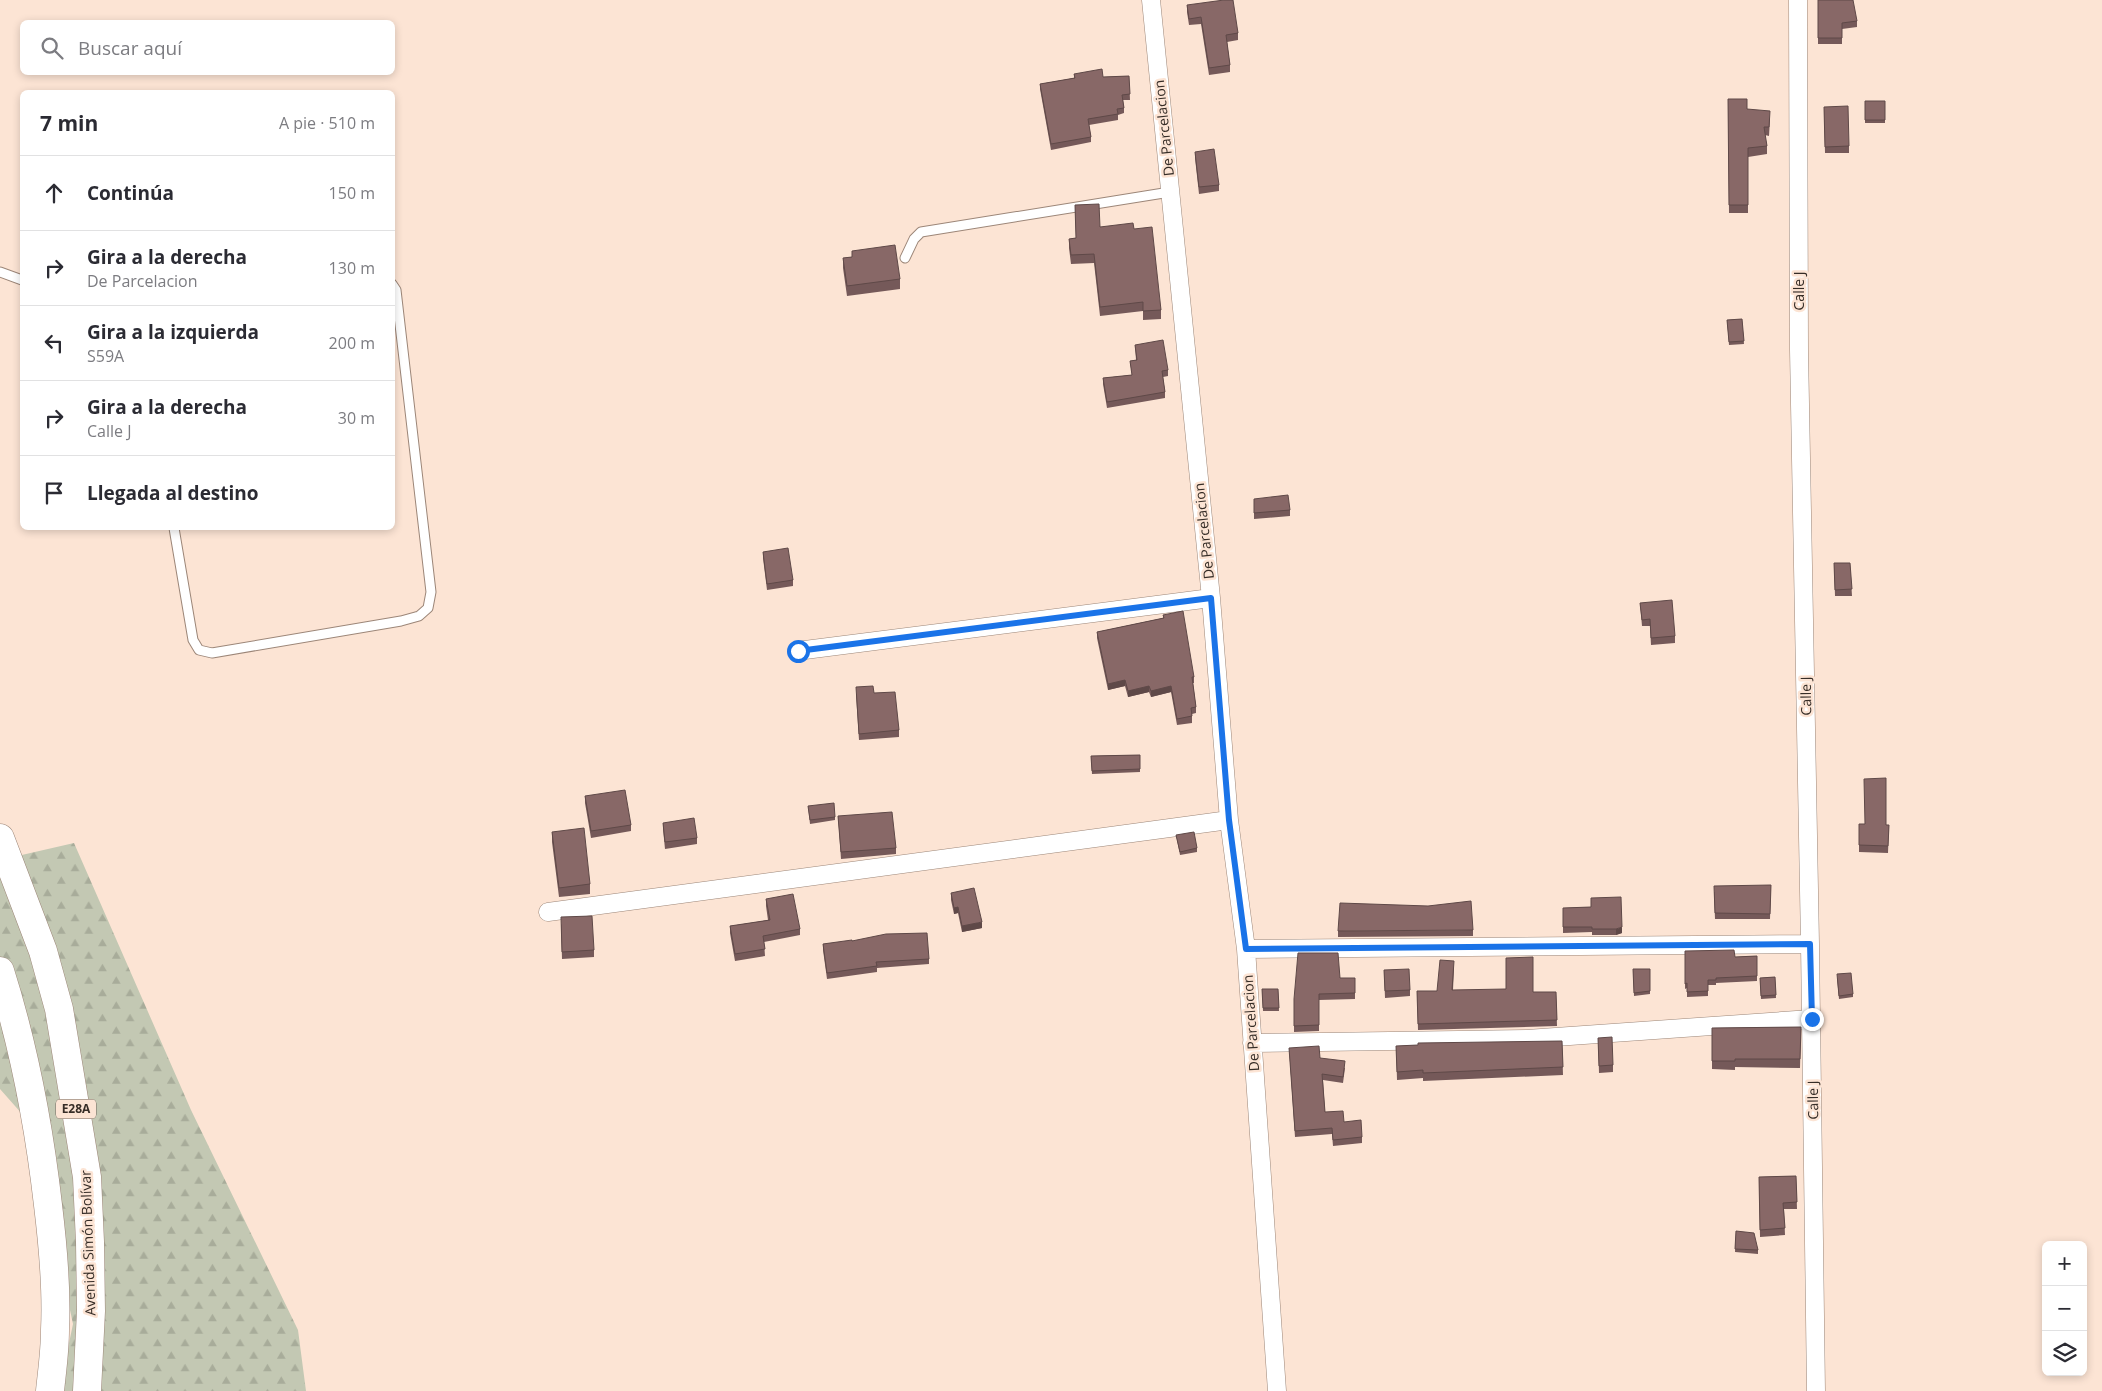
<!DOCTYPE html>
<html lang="es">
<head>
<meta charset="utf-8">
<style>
  body { margin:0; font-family:"Open Sans",sans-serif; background:#f2f2f3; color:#2b2b33 }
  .controls { position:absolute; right:15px; bottom:15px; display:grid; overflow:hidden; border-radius:8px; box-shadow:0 2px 8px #0003 }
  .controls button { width:45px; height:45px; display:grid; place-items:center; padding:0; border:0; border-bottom:1px solid #e1e1e2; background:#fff; color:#2b2b33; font:25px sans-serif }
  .stop { position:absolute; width:15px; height:15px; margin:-11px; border:4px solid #1a73e8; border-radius:50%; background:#fff }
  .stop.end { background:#1a73e8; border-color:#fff; box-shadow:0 1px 5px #0008 }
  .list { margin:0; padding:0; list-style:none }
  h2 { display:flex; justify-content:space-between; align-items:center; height:65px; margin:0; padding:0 20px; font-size:21px }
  h2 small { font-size:16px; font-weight:400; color:#7c7c81 }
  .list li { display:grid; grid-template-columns:32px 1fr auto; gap:15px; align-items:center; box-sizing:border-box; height:75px; padding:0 20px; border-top:1px solid #e1e1e2 }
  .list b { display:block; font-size:19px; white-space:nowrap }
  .list p { margin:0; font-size:16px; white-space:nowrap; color:#7c7c81 }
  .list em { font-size:16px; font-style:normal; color:#7c7c81 }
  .icon { flex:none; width:28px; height:28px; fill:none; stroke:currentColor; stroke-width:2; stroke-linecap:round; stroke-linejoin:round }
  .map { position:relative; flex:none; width:2102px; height:1391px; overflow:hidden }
  .search { position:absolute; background:#fff; box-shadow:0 2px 8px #0003; left:20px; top:20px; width:375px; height:55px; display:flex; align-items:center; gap:12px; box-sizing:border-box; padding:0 18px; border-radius:8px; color:#7c7c81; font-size:19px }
  .panel { position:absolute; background:#fff; box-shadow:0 2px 8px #0003; left:20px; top:90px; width:375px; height:440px; border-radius:8px }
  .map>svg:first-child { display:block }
  .forest { fill:url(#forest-firs) }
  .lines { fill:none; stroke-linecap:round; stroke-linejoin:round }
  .lane-casing { stroke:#9c8678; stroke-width:11 }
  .street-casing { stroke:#9c8678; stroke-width:19 }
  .highway-casing { stroke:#9c8678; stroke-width:29 }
  .lane { stroke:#fff; stroke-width:9 }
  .street { stroke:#fff; stroke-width:18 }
  .highway { stroke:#fff; stroke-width:28 }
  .wall { fill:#755959 }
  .shaded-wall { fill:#5f4948 }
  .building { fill:#886867; stroke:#5f4948 }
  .route { stroke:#1a73e8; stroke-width:6 }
  .labels { text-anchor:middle; stroke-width:5; stroke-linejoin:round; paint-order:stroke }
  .shield { fill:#fce4d4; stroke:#71645b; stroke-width:1 }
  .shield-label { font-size:12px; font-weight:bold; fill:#362d27 }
  .street-label { font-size:14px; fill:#362d27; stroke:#fce4d4 }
</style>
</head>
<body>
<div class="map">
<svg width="2102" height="1391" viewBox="0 0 2102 1391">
  <defs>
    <pattern id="forest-firs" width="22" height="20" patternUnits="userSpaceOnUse" patternTransform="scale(1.25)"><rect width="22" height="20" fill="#c3c8b3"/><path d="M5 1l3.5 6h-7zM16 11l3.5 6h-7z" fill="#a8ac9a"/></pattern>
  </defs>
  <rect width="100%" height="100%" fill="#fce4d4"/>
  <!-- forest -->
  <path class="forest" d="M74,843L191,1110L298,1330L306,1391H59L73,1324L30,1123L0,1089V860Z"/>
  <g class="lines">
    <!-- lane casing -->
    <g class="lane-casing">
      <path id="lane" d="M905,258L914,239L921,232L1170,192
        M0,272L22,280
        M174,528L193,640L199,650L212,653L401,621L419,616L428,608L431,592L396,290L392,284"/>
    </g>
    <!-- street casing -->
    <g class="street-casing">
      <path id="street" d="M1151,0L1211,598L1229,820L1246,949L1277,1391
        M1798,0L1799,350L1810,944L1816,1391
        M797,651L1211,598
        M548,912L1229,820
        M1246,949L1810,944
        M1252,1043L1527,1039L1811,1019"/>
    </g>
    <!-- highway casing -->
    <g class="highway-casing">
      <path id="highway" d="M0,838L43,951L59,1009L87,1177L90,1242L91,1311L87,1391
        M0,971C24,1047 39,1126 48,1205C53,1246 57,1289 55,1330C55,1351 52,1371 50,1391"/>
    </g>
    <!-- lane -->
    <use href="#lane" class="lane"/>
    <!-- street -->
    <use href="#street" class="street"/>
    <!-- highway -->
    <use href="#highway" class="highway"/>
  </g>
  <!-- wall -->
  <path class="wall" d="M1818,0L1857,21V27L1842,29V44H1818Z
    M1187,5L1238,33V40L1227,42L1230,65V72L1209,75L1201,24L1189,25L1187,12Z
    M1074,74L1103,77L1129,76L1130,100H1123L1124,108V113L1118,115V120L1089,125L1091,137V142L1051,150L1040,89V84L1074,78Z
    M1728,99L1747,109L1770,119L1769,136L1765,135L1767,146V154L1748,157V213H1729Z
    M1865,101H1885V123H1865Z
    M1824,107L1849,146V153H1825Z
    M1195,152L1219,185V191L1199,194L1195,158Z
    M1075,205L1100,227L1134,229L1161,310V319L1143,320V311L1100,316L1094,263L1071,264L1069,248V239L1076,238Z
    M852,251L900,279V289L847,296L843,268V258L852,257Z
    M1742,319L1744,344L1729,345L1727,320Z
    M1135,345L1168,370V376L1163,377L1165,392V398L1107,408L1103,384V378L1132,375L1130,361L1136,360Z
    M1254,499L1290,510V516L1254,519Z
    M763,552L793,580V586L767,590L763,558Z
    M1834,563H1850L1852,596H1835Z
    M1640,603L1675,636V643L1651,645L1650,626H1642Z
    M1163,615L1194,677V683H1193L1196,707V713L1192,714V723L1177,725L1171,692L1151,697L1149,692L1128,697L1125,686L1108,690L1097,638V632L1163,618Z
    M874,693L899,730V737L859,740L856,694Z
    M1140,755V772L1092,774L1091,756Z
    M585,796L631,825V831L591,838L585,803Z
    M808,806L835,817V820L810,824Z
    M838,816L896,848V854L841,859Z
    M663,823L697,838V844L665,849L663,829Z
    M1859,824L1889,825L1888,853L1859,852Z
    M552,832L590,884V894L559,897L552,842Z
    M1176,835L1197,848V852L1180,855Z
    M1771,885L1770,919H1715L1714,892Z
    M951,893L982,928L962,932L958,913L954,914L951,900Z
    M766,899L800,929V935L764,942L765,956L735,961L730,933V926L768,920L766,906Z
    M1591,907L1622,933L1616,935H1592V932L1563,933V908Z
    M561,924L594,950V957L562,959Z
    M1473,930V936L1338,937V931Z
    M852,941L929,959V964L877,968V972L827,979L823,950V944Z
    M1685,951L1735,957L1757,956V981L1716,983V985H1708V996L1687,997V988L1685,989Z
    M1454,968L1453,990L1533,992H1556L1557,1026L1418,1030L1417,991H1437Z
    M1633,969H1650V994L1634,996Z
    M1384,970L1410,990V996L1385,998Z
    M1775,977L1776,998L1761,999L1760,978Z
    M1340,978H1355V999L1319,1000V1031L1294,1032V999Z
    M1837,978L1853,994V997L1839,999Z
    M1262,989H1278L1279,1011H1263Z
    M1801,1027L1800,1068L1735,1067V1070L1712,1069V1028Z
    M1598,1038L1613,1065V1072L1599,1073Z
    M1562,1041L1563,1075L1423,1081V1078L1397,1080L1396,1046Z
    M1289,1048L1345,1068L1343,1083L1323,1080L1325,1112L1344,1122L1362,1137V1143L1333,1146L1332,1134L1295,1137Z
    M1796,1176L1797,1209H1784L1785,1235L1760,1237L1759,1177Z
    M1736,1231L1758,1250V1254L1735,1252Z"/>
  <!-- shaded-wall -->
  <path class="shaded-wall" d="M1125,680V686L1108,690V684Z
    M1149,686V692L1128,697V691Z
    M1171,686V692L1151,697V691Z
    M958,907V913L954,914V908Z
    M982,922V928L962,932V926Z
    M1622,927V933L1616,935V929Z"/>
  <!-- building -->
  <path class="building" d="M1224,0H1233L1238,33L1226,35L1230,65L1209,68L1201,17L1189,19L1187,5Z
    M1818,0H1853L1857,21L1842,23V38H1818Z
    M1102,69L1103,77L1129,76L1130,94L1122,95L1124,108L1117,109L1118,114L1088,119L1091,137L1051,144L1040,84L1075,78L1074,74Z
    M1728,99H1747V109L1770,111L1769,127H1764L1767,146L1748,148V205H1729Z
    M1865,101H1885V120H1865Z
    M1848,106L1849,146L1825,147L1824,107Z
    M1214,149L1219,185L1199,187L1195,152Z
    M1099,204L1100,227L1133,223L1134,229L1152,227L1161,310L1143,311V302L1100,307L1094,254L1071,255L1069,239L1076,238L1075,205Z
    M895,245L900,279L847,286L843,258L852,257V251Z
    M1742,319L1744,341L1729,342L1727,320Z
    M1163,340L1168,370L1162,371L1165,392L1107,402L1103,378L1132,375L1130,361L1137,360L1135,345Z
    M1288,495L1290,510L1254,513V499Z
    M788,548L793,580L767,584L763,552Z
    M1834,563H1850L1852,589L1835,590Z
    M1672,600L1675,636L1651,638L1650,619L1642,620L1640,603Z
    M1183,611L1194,677H1192L1196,707L1191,708L1192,716L1177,719L1171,686L1151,691L1149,686L1128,691L1125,680L1108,684L1097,632L1164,618L1163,615Z
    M873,686L874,693L895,692L899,730L859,734L856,687Z
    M1140,755V769L1092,771L1091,756Z
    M1886,778V825H1889L1888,846L1859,845V824H1865L1864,779Z
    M625,790L631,825L591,831L585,796Z
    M834,803L835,817L810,820L808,806Z
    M892,812L896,848L841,852L838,816Z
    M694,818L697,838L665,842L663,823Z
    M584,828L590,884L559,888L552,832Z
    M1194,832L1197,848L1180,852L1176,835Z
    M1771,885L1770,914L1715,913L1714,886Z
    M974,888L982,922L962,926L958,907L954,908L951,893Z
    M793,894L800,929L763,936L765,949L735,954L730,926L770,920L766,899Z
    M1621,897L1622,927L1616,929H1592V927H1563V908L1591,907V898Z
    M1471,901L1473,930L1338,931L1340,903L1428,906Z
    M592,916L594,950L562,952L561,917Z
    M927,933L929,959L876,962L877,966L827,973L823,944L852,940V941L886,934Z
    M1734,950L1735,957L1757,956V976L1716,978V980H1708V991L1687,992V983L1685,984V951Z
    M1298,953H1338L1340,978H1355V993L1319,994V1025L1294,1026V999Z
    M1533,957V992H1556L1557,1020L1418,1024L1417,991H1437L1440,960L1454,961L1452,990L1506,989V958Z
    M1409,969L1410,990L1385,991L1384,970Z
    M1633,969H1650V991L1634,993Z
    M1851,973L1853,994L1839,996L1837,974Z
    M1775,977L1776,995L1761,996L1760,978Z
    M1262,989H1278L1279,1008H1263Z
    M1801,1027L1800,1059H1735V1061H1712V1028Z
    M1612,1037L1613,1065L1599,1066L1598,1038Z
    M1562,1041L1563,1067L1423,1073V1070L1397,1072L1396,1046L1418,1045V1043Z
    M1319,1046L1320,1058L1345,1061L1343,1077L1322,1074L1325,1112L1343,1111L1344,1122L1361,1120L1362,1137L1333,1140L1332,1128L1295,1131L1289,1048Z
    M1796,1176L1797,1202L1783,1203L1785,1228L1760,1230L1759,1177Z
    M1736,1231L1754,1233L1758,1250L1735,1249Z"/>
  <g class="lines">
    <!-- route -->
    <path class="route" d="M798,651L1211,598L1229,820L1246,949L1810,944L1812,1019"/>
  </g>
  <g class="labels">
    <!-- shield labels -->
    <rect class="shield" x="56" y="1099.5" width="40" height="19" rx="4"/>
    <g class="shield-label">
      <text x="76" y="1113">E28A</text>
    </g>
    <!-- street labels -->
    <g class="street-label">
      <text transform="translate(1164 128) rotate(-96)" y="5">De Parcelacion</text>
      <text transform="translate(1799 291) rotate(-90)" y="5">Calle J</text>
      <text transform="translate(1204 531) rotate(-96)" y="5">De Parcelacion</text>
      <text transform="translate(1806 696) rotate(-91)" y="5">Calle J</text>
      <text transform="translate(1251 1023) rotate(-94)" y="5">De Parcelacion</text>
      <text transform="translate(1813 1100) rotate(-91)" y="5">Calle J</text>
      <text transform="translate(88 1243) rotate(-92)" y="5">Avenida Simón Bolívar</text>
    </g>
  </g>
</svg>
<div class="controls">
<button>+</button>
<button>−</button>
<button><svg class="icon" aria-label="layers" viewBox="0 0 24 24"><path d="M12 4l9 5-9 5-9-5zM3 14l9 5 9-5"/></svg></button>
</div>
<div class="stop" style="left:798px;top:651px"></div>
<div class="stop end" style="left:1812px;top:1019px"></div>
<div class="search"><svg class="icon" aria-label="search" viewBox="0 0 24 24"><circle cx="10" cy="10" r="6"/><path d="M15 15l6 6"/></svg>Buscar aquí</div>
<section class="panel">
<h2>7 min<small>A pie · 510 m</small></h2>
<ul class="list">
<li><svg class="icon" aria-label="ahead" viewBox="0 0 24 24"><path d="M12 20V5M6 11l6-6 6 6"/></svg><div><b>Continúa</b></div><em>150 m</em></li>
<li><svg class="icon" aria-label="right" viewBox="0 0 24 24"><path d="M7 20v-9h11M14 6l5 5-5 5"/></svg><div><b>Gira a la derecha</b><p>De Parcelacion</p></div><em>130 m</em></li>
<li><svg class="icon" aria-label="left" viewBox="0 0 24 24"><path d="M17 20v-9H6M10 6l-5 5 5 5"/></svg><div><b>Gira a la izquierda</b><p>S59A</p></div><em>200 m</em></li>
<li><svg class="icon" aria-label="right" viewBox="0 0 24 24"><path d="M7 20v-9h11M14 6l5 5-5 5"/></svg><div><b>Gira a la derecha</b><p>Calle J</p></div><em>30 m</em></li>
<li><svg class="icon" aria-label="arrive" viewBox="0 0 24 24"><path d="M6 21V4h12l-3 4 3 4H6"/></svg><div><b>Llegada al destino</b></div></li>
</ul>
</section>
</div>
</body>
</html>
